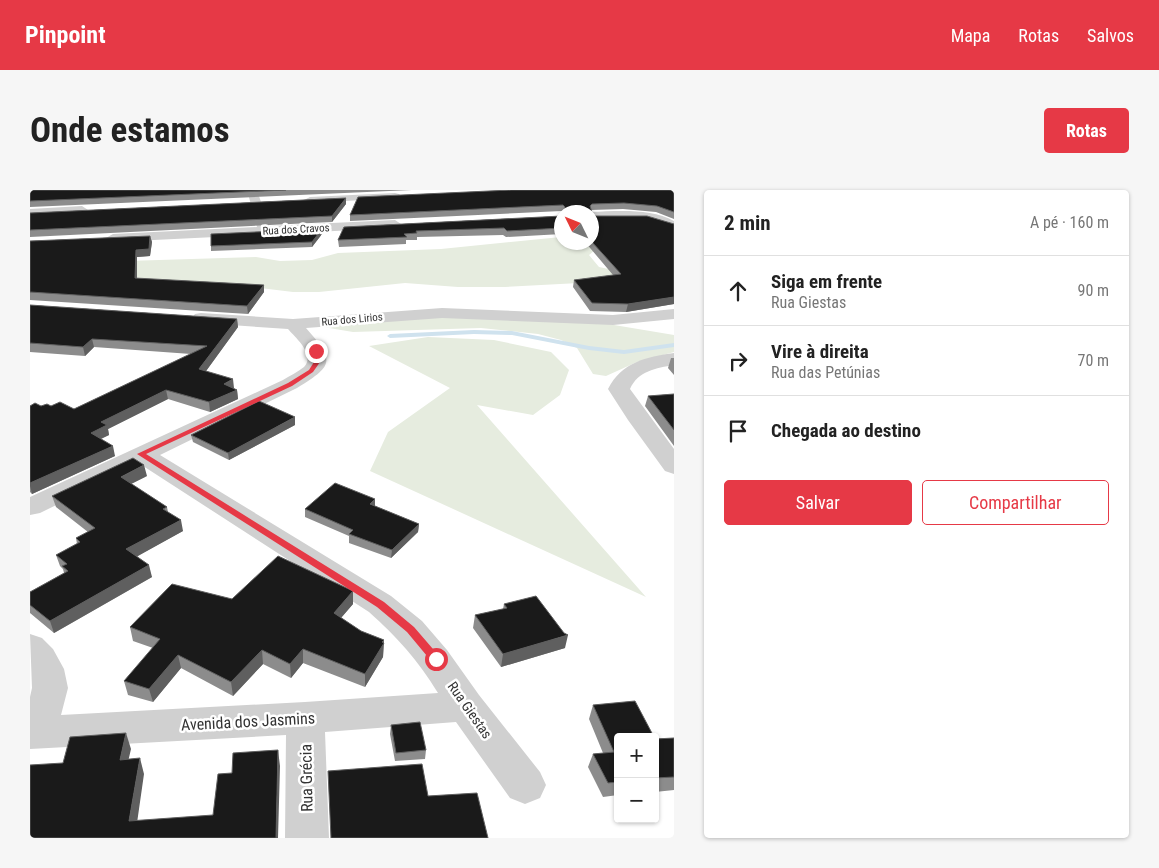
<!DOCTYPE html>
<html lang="pt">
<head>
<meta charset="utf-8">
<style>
  body { margin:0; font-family:"Roboto Condensed",sans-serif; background:#f6f6f6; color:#222 }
  .controls { position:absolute; right:15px; bottom:15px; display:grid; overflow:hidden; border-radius:5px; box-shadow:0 1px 4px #0004 }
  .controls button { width:45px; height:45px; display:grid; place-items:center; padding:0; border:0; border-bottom:1px solid #e0e0e0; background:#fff; color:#222; font:25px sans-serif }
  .compass { position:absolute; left:524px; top:15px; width:45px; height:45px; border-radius:50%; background:#fff; box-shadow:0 1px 4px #0004; rotate:313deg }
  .stop { position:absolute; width:15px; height:15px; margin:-11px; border:4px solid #e63946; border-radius:50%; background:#fff }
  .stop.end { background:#e63946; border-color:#fff; box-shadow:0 1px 5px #0008 }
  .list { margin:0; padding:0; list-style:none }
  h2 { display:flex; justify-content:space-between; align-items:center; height:65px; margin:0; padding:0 20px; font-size:21px }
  h2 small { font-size:16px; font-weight:400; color:#767676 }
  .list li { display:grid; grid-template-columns:32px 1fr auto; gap:15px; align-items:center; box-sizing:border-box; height:70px; padding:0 20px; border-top:1px solid #e0e0e0 }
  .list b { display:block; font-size:19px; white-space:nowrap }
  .list p { margin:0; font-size:16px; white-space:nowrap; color:#767676 }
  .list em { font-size:16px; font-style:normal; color:#767676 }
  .actions { display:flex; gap:10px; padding:15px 20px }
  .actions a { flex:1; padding:11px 0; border:1px solid #e63946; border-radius:5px; text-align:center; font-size:18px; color:#e63946 }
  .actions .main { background:#e63946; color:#fff }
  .icon { flex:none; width:28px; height:28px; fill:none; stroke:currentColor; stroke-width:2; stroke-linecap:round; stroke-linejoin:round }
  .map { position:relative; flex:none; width:644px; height:648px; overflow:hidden; border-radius:5px }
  header { display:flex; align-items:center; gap:30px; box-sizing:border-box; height:70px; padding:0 25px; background:#e63946; color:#fff }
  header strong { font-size:24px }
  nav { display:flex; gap:28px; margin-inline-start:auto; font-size:18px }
  .intro { display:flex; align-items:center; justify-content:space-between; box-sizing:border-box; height:120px; padding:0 30px }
  h1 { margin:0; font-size:35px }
  .button { padding:12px 22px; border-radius:5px; background:#e63946; color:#fff; font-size:18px; font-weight:700 }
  main { display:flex; gap:30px; padding:0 30px }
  aside { flex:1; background:#fff; border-radius:5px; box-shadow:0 1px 4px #0004 }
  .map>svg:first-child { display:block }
  .green { fill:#e6ecdf }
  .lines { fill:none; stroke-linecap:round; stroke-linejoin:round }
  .stream { fill:#cfe2ee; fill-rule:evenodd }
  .street { fill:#d0d0d0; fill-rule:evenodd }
  .wall { fill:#8c8c8c }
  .shaded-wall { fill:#5f5f5f }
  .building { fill:#1a1a1a; stroke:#5f5f5f }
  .route { fill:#e63946 }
  .labels { text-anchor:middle; stroke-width:5; stroke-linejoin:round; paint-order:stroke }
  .far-street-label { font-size:11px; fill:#333; stroke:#fff }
  .street-label { font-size:14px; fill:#333; stroke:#fff }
  .near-street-label { font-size:16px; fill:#333; stroke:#fff }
</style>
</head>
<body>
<header>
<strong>Pinpoint</strong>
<nav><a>Mapa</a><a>Rotas</a><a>Salvos</a></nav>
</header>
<div class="intro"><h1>Onde estamos</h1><a class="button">Rotas</a></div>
<main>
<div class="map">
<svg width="644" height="648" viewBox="0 0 644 648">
  <rect width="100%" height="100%" fill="#fff"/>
  <!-- green -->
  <path class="green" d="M531,47L532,52L576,51L559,65L569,77L593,82L644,88L475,97H428L375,93L289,102H263L213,96L100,87L0,74L226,67L250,71L282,70L308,63L411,59Z
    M414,126L578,134L644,145V162L607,172L576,186L563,184L547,158L531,150L508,144L451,138L323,142L287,136Z
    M398,147L464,150L521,162L539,180L530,205L503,225L447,215L616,407L340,281L358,242L420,198L339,156Z"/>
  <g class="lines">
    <!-- stream -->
    <path class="stream" d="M444,140L482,141L559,156L594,160L644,153V157L594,164L559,160L482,145L444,144L360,148L357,146L360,144Z"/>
    <!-- street -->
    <path class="street" d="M217,0H227L239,36L365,30L371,34L365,38L83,52L76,48L83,44L227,37Z
      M365,3L369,4L371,6L369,8L280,13L274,10L280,7Z
      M52,16L58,20L56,23L0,27V19Z
      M561,22C587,21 621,18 644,31V40L616,30H562Z
      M412,118L583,125L644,119V129L583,135L412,128L276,138C305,171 304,175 267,198L130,265L361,406L392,431L417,460L449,505L510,582L516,595L510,608L495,614L480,608L426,532L295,542L299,648H255L256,545L0,559V507L2,498L0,444L12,448L23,459L34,479L38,498L31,525L275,512L408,503C388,470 367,447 339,422L110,274L10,323L0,325V307L253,190C259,186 268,182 274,177C286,165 265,147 258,139L171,133L165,132L162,128L165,124L171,123L263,129Z
      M644,163V175C626,178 608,181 600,199L644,259V284L635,281L598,230L578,199C592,172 616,167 644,163Z"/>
  </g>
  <!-- wall -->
  <path class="wall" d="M0,0H382L0,17Z
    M644,0V29L626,22L593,19L561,20L563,26L644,34V114L596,122L560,121L543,97L544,90L583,85L555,52H562V22H533L532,21L320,31V25Z
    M316,8V14L302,32L0,47V23Z
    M532,26V44L476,47L473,45L387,47V50H376V54L309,57L308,50L314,37Z
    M292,44L282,57L181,61V56Z
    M120,46L122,52L120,66L107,67V88L234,102L218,124L0,110V51Z
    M0,115L207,129L208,137L176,181L204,198H203L207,200L208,209L180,222L138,209L78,239L79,245L71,249L85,266L2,304L0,302V216H21L44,219L161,164L64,157L55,166L0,162Z
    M641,168H644V185L638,178Z
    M644,204V256L615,216L618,206Z
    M265,235L199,270L163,252L161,245Z
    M117,286L101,294L137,317L138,322L153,341L107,366L122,387L24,443L0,423V402L34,383L33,379L30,376L26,365L47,354L46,348L58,342L26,317L22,306Z
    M345,316L389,334L388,342L361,368L319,353V346L275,327V319Z
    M323,401V414L311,428L331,441L354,450L353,467L335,497L273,473L261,488L233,474L203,506L151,478L123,512L98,505L94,491L123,458L103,451L100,437L202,409Z
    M474,414L535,458L471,477L443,438L445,425L473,419Z
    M563,515L588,547V605L573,607L558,577L563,564L573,563L559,529Z
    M361,535L396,560L395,569L365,571L360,544Z
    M644,548V600L625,602V549Z"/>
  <!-- shaded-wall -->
  <path class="shaded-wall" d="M316,8V14L302,32V26Z
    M292,39V44L282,57V52Z
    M120,46L122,52L120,66L107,67V95L105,88L106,60Z
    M234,95V102L218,124L217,116Z
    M644,107V114L596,122L598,114Z
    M207,129L208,137L171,188L169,179Z
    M62,149L64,157L55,166L53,157Z
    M203,189L204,198L195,203L194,194Z
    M136,200L138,209L78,239L79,245L64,252L61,243L71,232Z
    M207,200L208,209L180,222L179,212Z
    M265,227V235L199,270L198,263Z
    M83,256L85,266L2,304L0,296V293Z
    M114,275L117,286L93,298L91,287Z
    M345,309V317L340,314Z
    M151,330L153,341L99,371L96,359Z
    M389,334L388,342L361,368L362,360Z
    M119,375L122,387L24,443L20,431Z
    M323,401V414L304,436V423Z
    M538,445L535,458L471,477L473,464Z
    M354,450L353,467L335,497V484Z
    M273,459V473L261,488L260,474Z
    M232,460L233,474L203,506L201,492Z
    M148,465L151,478L123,512L119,499Z
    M96,543L101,559L95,585L90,570Z
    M248,560L250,576L248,648H246Z
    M110,568L114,584L105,647L99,631Z"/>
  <!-- building -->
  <path class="building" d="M0,0H256L0,11Z
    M481,0H644V22L627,16L594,13L562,14L560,16L563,26H617L644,34V107L598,114L562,113L544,90L591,84L562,52V22H535V17L533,15L320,25L328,7Z
    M316,8L302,26L0,40V23Z
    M532,26V38L477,41L474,38L386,41L387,43L374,44L377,47L308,50L314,37Z
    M292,39L282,52L181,56V44Z
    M120,46L119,59L106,60L105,88L234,95L217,116L0,102V51Z
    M0,115L207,129L169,179L203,189L194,194L207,200L179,212L136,200L71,232L77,235L61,243L83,256L0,293V216L5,213L11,216L17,214L21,216L30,212L44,219L177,156L62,149L53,157L0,153Z
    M644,204V240L618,206Z
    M229,211L265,227L198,263L161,245Z
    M103,268L114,275L91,287L137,317L133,319L151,330L96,359L119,375L20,431L0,415V402L38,381L32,376L37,374L26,365L50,352L46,348L65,338L22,306Z
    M305,293L345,309L340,314L389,334L362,360L319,344L323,340L275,319Z
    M248,366L323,401L304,423L331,441L354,450L352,452L354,453L335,484L273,459L260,474L232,460L201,492L148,465L119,499L94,491L130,449L100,437L142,394L202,409Z
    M506,406L534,443L538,445L473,464L445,425L477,418L474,414Z
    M605,511L624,547H588V592L578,593L563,564L584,562L563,515Z
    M390,532L396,560L366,563L361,535Z
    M96,543L90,570L110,568L99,631L183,625L188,584L202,583L203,563L248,560L246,648H0V575L33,573L40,547Z
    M644,548V587L625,588V549Z
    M392,574L398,606L447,603L458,648H301L298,581Z"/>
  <!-- route -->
  <path class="route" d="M286,159L289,161L290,172L283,182L262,196L116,264L354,412L384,437L409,466L411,469L409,472H402L377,442L347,417L107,264L258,193L279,180L284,172V161Z"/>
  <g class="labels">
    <!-- far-street labels -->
    <g class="far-street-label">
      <text transform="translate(266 39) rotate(-3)" y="4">Rua dos Cravos</text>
      <text transform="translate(322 129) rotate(-5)" y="4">Rua dos Lirios</text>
    </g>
    <!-- street labels -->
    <g class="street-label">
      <text transform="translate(440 520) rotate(55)" y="5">Rua Giestas</text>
    </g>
    <!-- near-street labels -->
    <g class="near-street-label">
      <text transform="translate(218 531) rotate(-3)" y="6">Avenida dos Jasmins</text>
      <text transform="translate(276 588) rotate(-91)" y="6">Rua Grécia</text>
    </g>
  </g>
</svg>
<div class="controls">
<button>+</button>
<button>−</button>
</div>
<svg class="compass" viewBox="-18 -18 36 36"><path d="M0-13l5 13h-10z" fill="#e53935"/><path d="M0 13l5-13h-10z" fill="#767676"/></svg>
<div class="stop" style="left:406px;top:469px"></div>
<div class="stop end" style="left:286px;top:161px"></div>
</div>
<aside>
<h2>2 min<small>A pé · 160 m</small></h2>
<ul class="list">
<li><svg class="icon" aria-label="ahead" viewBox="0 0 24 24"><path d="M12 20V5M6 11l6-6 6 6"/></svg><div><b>Siga em frente</b><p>Rua Giestas</p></div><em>90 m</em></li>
<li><svg class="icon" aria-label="right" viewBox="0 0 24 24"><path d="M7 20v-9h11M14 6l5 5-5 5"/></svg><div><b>Vire à direita</b><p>Rua das Petúnias</p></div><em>70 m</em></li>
<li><svg class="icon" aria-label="arrive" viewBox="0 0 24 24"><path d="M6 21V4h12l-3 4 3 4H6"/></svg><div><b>Chegada ao destino</b></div></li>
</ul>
<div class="actions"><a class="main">Salvar</a><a>Compartilhar</a></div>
</aside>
</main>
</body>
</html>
